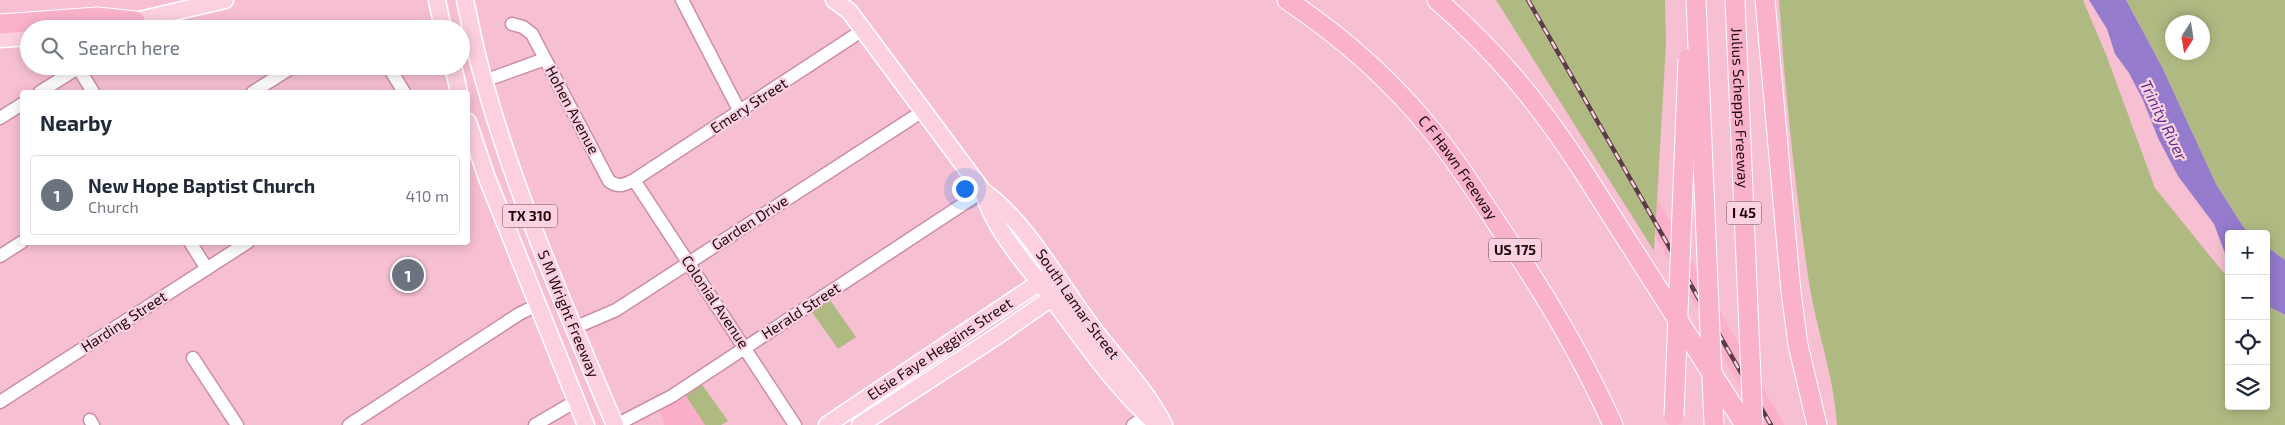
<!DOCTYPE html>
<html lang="en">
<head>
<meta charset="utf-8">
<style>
  body { margin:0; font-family:"Exo 2",sans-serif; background:#f6f6f7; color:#1f2937 }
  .controls { position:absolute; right:15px; bottom:15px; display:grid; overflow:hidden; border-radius:5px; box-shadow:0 2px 12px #0003 }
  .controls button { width:45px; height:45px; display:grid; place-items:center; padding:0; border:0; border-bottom:1px solid #e0e1e3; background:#fff; color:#1f2937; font:25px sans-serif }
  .compass { position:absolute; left:2165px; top:15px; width:45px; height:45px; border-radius:50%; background:#fff; box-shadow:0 2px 12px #0003; rotate:192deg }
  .you { position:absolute; left:964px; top:188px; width:18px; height:18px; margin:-12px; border:4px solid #fff; border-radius:50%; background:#1a73e8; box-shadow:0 0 0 8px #1a73e833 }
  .badge { display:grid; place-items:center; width:32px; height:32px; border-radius:50%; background:#3c7e6f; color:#fff; font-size:16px; font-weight:700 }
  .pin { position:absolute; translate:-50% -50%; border:2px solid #fff; box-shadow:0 1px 5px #0006 }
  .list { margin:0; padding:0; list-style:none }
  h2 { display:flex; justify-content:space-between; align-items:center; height:65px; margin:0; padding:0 20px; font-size:21px }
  h2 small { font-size:16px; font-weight:400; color:#747a83 }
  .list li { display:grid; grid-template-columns:32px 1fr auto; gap:15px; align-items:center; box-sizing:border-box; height:80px; margin:0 10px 10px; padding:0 10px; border:1px solid #e0e1e3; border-radius:5px }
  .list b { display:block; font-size:19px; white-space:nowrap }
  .list p { margin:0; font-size:16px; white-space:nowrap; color:#747a83 }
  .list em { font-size:16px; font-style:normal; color:#747a83 }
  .icon { flex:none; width:28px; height:28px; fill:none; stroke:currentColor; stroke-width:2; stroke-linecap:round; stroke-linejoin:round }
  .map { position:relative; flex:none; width:2285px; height:425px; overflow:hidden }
  .search { position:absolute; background:#fff; box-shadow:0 2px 12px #0003; left:20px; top:20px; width:450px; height:55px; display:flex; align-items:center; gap:12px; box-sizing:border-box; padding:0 18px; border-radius:28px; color:#747a83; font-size:19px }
  .panel { position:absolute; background:#fff; box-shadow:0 2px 12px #0003; left:20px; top:90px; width:450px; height:155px; border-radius:5px }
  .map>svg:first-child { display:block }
  .built { fill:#fbafc9 }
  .green { fill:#afba83; fill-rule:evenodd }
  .water { fill:#947bcc }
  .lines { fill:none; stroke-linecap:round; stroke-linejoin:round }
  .minor-casing { stroke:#cd8da3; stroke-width:15 }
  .major-casing { stroke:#fff; stroke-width:19 }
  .highway-casing { stroke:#fff; stroke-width:21 }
  .minor { stroke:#fff; stroke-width:12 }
  .major { stroke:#fcd0df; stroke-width:16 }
  .highway { stroke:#fab1ca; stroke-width:19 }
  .rail-casing { stroke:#5a3b46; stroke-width:4.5 }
  .rail { stroke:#fcd2df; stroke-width:2.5; stroke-dasharray:8; stroke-linecap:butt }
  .highway-bridge-casing { stroke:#fff; stroke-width:21; stroke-linecap:butt }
  .highway-bridge { stroke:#fab1ca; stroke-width:19 }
  .labels { text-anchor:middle; stroke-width:4.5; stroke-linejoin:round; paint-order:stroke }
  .shield { fill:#fcd2df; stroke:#60444e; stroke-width:1 }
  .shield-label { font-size:14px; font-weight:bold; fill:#1d0710 }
  .street-label { font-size:15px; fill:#1d0710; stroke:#fcd2df }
  .water-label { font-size:16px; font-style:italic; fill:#563191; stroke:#fcd2df }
</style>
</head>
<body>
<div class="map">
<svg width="2285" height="425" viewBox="0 0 2285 425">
  <rect width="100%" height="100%" fill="#f7c0d2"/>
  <!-- built -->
  <path class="built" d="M1519,0L1614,122L1784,425H1760L1700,314Z
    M686,396L705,425H664L660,411Z"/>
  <!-- green -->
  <path class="green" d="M1496,0H1665L1666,44L1654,251Z
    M1779,0H2083L2107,57L2155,188L2223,272L2229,276V406H2266V303L2285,316V425H1837C1834,374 1815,326 1808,276C1795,185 1785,92 1779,0Z
    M2126,0H2285V260L2266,246V234H2251L2244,228L2216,184L2162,67ZM2172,22H2202V52H2172Z
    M830,300L856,337L838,349L812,312Z
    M701,383L728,421L721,425H705L686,396Z"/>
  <!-- water -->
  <path class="water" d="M2089,0H2126L2162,67L2216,184L2244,228L2251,234H2229V264L2214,224L2178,176L2158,138L2143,100L2129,73L2115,54L2107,29Z
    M2266,246L2285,260V315L2266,305Z"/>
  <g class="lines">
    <!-- minor casing -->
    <g class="minor-casing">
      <path id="minor" d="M682,0L740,112
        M512,24L523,27L532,34L609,181C618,188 624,185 634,180L863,30
        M77,66L93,92
        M388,66L404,92
        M484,81L545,59
        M40,92L81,66
        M253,92L294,66
        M0,118L22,104
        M634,180L795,425
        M190,242L207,269
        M0,256L22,242
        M574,328L616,310L923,111
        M193,358L237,425
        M0,402L248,242
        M90,420L93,425
        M349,425L519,314L539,304
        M535,425L576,401
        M616,425L672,396L983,191
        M1133,425L1154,411"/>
    </g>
    <!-- major casing -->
    <g class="major-casing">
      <g id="major">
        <path d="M437,0L443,29"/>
        <path id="s1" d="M465,0C471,27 476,55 484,81C517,199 567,312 615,425"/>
        <path id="s2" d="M834,0L849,11L983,191C1026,221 1060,285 1092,327C1116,359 1146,389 1164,425"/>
        <path d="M94,29L135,21L225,0"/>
        <path d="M0,39L29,37"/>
        <path d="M453,66L459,92"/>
        <path d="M468,122L487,178L586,425"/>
        <path d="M983,191C994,230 1024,262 1048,293C1082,338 1115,388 1158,425"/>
        <path id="s3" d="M827,425L1049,276"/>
        <path d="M860,425L997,336L1060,292"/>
      </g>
    </g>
    <!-- highway casing -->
    <g class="highway-casing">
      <g id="highway">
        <path id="s4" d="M1287,0C1341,36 1392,81 1433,132C1458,163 1480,198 1502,231C1546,295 1581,354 1613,425"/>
        <path d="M1437,0C1496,51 1538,102 1581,168"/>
        <path d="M1765,0L1791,292L1798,345L1817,425"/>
        <path d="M0,24L97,17L135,21"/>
      </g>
    </g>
    <!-- minor -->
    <use href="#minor" class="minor"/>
    <!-- major -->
    <use href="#major" class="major"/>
    <!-- highway -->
    <use href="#highway" class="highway"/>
    <!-- rail casing -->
    <g class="rail-casing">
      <path id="rail" d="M1528,0L1771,425"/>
    </g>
    <!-- rail -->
    <use href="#rail" class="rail"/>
    <!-- highway-bridge casing -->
    <g class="highway-bridge-casing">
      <g id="highway-bridge">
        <path d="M1696,0L1714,425"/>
        <path id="s5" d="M1735,0L1753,425"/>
        <path d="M1581,168L1745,425"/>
        <path d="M1674,416L1688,59"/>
      </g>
    </g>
    <!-- highway-bridge -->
    <use href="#highway-bridge" class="highway-bridge"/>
  </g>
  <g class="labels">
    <!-- shield labels -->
    <g class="shield">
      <rect x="1726.5" y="201.5" width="35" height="23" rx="4"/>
      <rect x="502.5" y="204.5" width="55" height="23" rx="4"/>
      <rect x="1489" y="238.5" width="52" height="23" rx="4"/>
    </g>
    <g class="shield-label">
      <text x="1744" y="218">I 45</text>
      <text x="530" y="221">TX 310</text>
      <text x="1515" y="255">US 175</text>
    </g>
    <!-- street labels -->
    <g class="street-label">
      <text transform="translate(749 106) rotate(-33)" y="5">Emery Street</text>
      <text dy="5" stroke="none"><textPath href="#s5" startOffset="108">Julius Schepps Freeway</textPath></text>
      <text transform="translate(572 110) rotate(62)" y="5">Hohen Avenue</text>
      <text dy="5" stroke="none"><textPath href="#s4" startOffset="241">C F Hawn Freeway</textPath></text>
      <text transform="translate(750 223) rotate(-33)" y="5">Garden Drive</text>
      <text transform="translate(715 302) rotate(56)" y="5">Colonial Avenue</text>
      <text dy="5" stroke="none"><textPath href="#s2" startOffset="391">South Lamar Street</textPath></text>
      <text transform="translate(801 311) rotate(-33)" y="5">Herald Street</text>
      <text dy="5" stroke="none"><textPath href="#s1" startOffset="331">S M Wright Freeway</textPath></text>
      <text transform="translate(124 322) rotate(-33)" y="5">Harding Street</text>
      <text dy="5" stroke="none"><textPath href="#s3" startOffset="136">Elsie Faye Heggins Street</textPath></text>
    </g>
    <!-- water labels -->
    <g class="water-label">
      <text transform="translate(2164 120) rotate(64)" y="6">Trinity River</text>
    </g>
  </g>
</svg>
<div class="controls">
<button>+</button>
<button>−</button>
<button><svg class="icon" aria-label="locate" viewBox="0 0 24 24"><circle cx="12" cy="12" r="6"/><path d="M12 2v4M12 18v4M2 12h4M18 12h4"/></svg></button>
<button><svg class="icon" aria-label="layers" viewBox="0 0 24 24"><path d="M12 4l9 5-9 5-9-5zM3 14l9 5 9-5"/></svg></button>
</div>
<svg class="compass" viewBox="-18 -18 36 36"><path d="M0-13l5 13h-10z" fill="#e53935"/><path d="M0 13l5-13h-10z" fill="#747a83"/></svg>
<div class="you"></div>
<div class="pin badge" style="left:408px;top:275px;background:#6b7280">1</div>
<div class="search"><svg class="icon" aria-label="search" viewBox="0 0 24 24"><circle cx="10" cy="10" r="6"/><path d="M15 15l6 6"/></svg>Search here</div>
<section class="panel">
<h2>Nearby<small></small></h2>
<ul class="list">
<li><span class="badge" style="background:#6b7280">1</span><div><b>New Hope Baptist Church</b><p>Church</p></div><em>410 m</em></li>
</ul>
</section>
</div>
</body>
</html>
